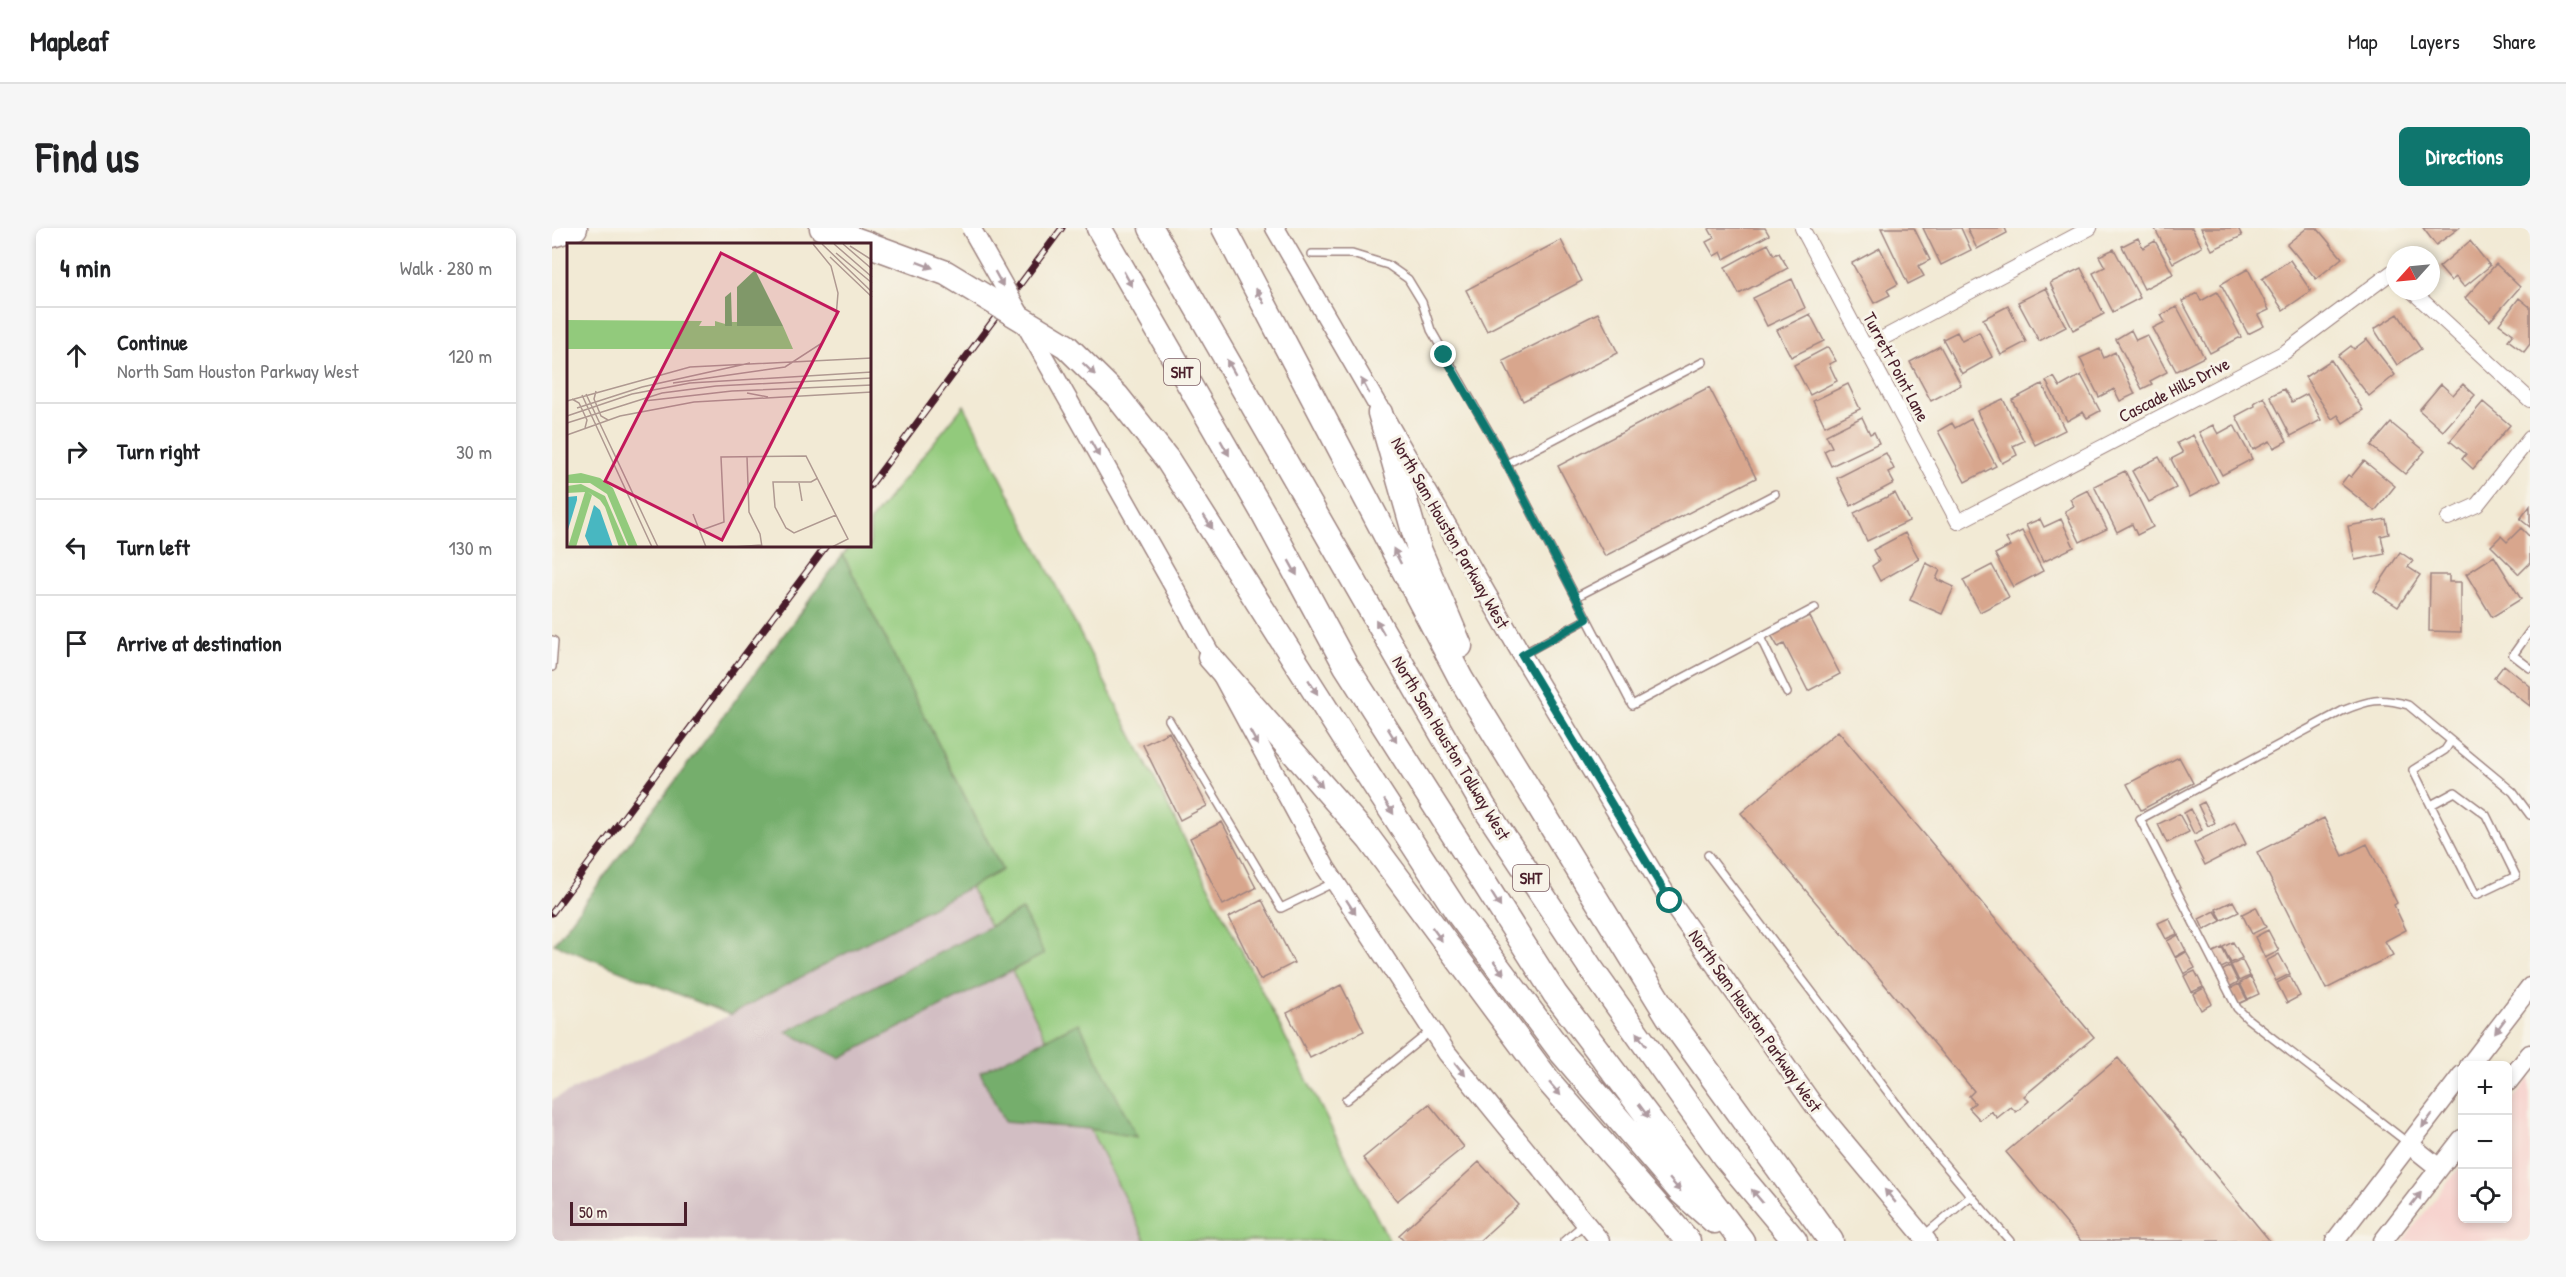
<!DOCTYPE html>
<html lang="en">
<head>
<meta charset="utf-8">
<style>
  body { margin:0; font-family:"Patrick Hand",sans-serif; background:#f6f6f6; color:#202124 }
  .controls { position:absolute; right:18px; bottom:18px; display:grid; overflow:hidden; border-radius:9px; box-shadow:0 3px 9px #0003 }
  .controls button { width:54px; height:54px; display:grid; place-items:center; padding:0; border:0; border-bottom:2px solid #e0e0e0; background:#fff; color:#202124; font:30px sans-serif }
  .compass { position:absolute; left:1834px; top:18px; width:54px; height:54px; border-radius:50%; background:#fff; box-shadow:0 3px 9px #0003; rotate:243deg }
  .scale { position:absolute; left:18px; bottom:15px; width:117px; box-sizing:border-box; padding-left:6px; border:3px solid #4a1f2b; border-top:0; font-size:16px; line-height:21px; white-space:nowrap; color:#4a1f2b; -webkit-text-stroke:4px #f7f3e8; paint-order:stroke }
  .stop { position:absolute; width:18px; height:18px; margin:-14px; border:4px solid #0f766e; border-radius:50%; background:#fff }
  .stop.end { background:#0f766e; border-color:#fff; box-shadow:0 2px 6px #0008 }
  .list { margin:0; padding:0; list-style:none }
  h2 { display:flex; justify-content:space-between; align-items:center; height:78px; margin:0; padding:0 24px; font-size:26px }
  h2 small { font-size:20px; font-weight:400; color:#757577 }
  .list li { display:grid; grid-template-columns:39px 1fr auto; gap:18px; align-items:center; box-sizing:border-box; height:96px; padding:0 24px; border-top:2px solid #e0e0e0 }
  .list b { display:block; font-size:22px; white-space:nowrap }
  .list p { margin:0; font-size:20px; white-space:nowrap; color:#757577 }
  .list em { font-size:20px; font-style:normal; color:#757577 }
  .icon { flex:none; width:33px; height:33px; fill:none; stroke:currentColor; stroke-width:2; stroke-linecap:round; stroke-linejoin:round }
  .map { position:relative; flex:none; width:1978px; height:1013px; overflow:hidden; border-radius:9px }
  header { display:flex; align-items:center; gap:36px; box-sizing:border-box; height:84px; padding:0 30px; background:#fff; border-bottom:2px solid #e0e0e0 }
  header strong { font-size:28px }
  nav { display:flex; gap:33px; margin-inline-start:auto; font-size:21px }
  .intro { display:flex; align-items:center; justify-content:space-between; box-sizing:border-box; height:144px; padding:0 36px }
  h1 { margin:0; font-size:42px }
  .button { padding:15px 27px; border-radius:9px; background:#0f766e; color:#fff; font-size:21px; font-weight:700 }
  main { display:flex; gap:36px; padding:0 36px }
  aside { flex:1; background:#fff; border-radius:9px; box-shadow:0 3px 9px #0003 }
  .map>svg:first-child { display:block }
  .built { fill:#f7d0cc }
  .industrial { fill:#d2bec3 }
  .green { fill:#92ca7c; stroke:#6e7454; stroke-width:1.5 }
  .forest { fill:#75ae6c; stroke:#60664c; stroke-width:1.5 }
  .building { fill:#d8a68d }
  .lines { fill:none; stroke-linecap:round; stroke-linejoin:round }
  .lane-casing { stroke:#9e8480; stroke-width:10 }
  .street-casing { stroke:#9e8480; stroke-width:16 }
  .secondary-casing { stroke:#9e8480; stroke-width:21 }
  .highway-casing { stroke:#9e8480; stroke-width:27 }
  .lane { stroke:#fff; stroke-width:7 }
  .street { stroke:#fff; stroke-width:14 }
  .secondary { stroke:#fff; stroke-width:18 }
  .highway { stroke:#fff; stroke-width:24 }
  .rail-casing { stroke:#4a1f2b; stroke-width:7 }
  .rail { stroke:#f7f3e8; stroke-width:4.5; stroke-dasharray:14; stroke-linecap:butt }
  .secondary-bridge-casing { stroke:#9e8480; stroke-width:21; stroke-linecap:butt }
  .highway-bridge-casing { stroke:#9e8480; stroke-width:27; stroke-linecap:butt }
  .secondary-bridge { stroke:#fff; stroke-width:18 }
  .highway-bridge { stroke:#fff; stroke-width:24 }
  .oneway { fill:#ae9aa0 }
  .route { stroke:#0f766e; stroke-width:8 }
  .labels { text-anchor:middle; stroke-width:6; stroke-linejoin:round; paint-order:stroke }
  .shield { fill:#f7f3e8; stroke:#7e5f64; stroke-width:1.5 }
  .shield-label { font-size:16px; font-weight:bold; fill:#4a1f2b }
  .street-label { font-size:18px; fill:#4a1f2b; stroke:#f7f3e8 }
  .inset-road { fill:none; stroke:#af9991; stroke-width:1.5 }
  .view { fill:#c2185b; fill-opacity:0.15; stroke:#c2185b; stroke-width:3 }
  .inset-edge { fill:none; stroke:#4a1f2b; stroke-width:3 }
</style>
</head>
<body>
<header>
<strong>Mapleaf</strong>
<nav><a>Map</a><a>Layers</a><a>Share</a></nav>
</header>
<div class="intro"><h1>Find us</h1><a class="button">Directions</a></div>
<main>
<aside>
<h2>4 min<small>Walk · 280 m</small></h2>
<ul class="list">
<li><svg class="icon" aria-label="ahead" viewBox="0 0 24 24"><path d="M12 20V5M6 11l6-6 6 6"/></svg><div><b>Continue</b><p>North Sam Houston Parkway West</p></div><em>120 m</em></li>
<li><svg class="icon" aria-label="right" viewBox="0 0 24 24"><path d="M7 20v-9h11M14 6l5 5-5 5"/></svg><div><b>Turn right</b></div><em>30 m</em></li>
<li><svg class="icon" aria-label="left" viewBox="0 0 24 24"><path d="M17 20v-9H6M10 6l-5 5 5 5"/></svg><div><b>Turn left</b></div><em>130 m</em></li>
<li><svg class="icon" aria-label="arrive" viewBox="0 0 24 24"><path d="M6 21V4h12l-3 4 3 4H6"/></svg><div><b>Arrive at destination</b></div></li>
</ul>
</aside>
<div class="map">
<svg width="1978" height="1013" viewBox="0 0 1978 1013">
  <rect width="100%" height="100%" fill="#f7f3e8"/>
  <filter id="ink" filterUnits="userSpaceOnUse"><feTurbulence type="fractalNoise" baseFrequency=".0167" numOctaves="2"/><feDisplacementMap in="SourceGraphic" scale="12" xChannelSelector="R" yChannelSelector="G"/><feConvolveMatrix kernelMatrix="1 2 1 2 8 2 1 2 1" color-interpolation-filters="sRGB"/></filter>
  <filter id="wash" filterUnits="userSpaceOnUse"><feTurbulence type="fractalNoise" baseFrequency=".008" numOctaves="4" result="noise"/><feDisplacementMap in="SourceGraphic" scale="24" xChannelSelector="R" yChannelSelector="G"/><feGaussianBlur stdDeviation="1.35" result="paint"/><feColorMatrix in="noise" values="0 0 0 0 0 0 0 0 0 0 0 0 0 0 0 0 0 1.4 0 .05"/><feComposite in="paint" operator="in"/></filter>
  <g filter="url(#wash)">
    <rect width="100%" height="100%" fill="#f2ead5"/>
    <!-- built -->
    <path class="built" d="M1978,849V1013H1851L1910,936V990H1956V878Z"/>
    <!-- industrial -->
    <path class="industrial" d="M418,659L594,1013H0V872L178,787Z"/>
    <!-- green -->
    <path class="green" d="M412,177L837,1013H594L538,901L584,908L527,795L494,811L460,743L492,726L470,682L438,698L418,659L450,642L291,327L298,318H318V293Z"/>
    <!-- forest -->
    <path class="forest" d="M291,327L450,642L178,787L2,716Z
      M470,682L492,726L288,830L234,804Z
      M527,795L585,909L538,901L452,894L428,844Z"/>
    <g id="blocks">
      <!-- building -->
      <path class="building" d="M1159,0H1213L1217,7L1172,31L1169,24L1162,28L1154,14L1162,10L1157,1Z
        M1329,0H1362L1378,32L1366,38L1372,48L1356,56Z
        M1371,0H1409L1419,22L1389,37Z
        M1415,0H1453L1455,5L1425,21Z
        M1606,0H1640L1650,19L1621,35L1603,1Z
        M1649,0H1686L1690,8L1660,22Z
        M1755,0H1765L1790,30L1764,51L1735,16Z
        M1871,0H1907L1884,17Z
        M1586,10L1591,20L1603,13L1621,46L1592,61L1570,18Z
        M1009,12L1030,53L935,103L914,62Z
        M1918,13L1938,38L1912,59L1904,49L1899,53L1887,39Z
        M1216,16L1222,27L1227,25L1236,40L1187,66L1173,39Z
        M1328,20L1346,56L1335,62L1338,67L1322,75L1300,35Z
        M1562,21L1588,70L1561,84L1541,45L1553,39L1547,28Z
        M1738,32L1759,63L1731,82L1710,51Z
        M1944,36L1968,59L1938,93L1913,70Z
        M1529,40L1552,86L1521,102L1498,55Z
        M1696,41L1717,82L1706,87L1712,98L1696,106L1669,56Z
        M1240,51L1253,80L1215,98L1201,70Z
        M1494,60L1514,99L1487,113L1466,74Z
        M1665,64L1689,109L1658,125L1630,73L1645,65L1649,73Z
        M1967,70L1978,79V116L1972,124L1956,112L1961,106L1947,96Z
        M1456,78L1474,114L1449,127L1431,91Z
        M1625,79L1652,129L1624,143L1601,100L1613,94L1609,87Z
        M1046,85L1066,125L971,173L951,133Z
        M1258,86L1272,113L1239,129L1225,102Z
        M1846,86L1869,121L1845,137L1822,101Z
        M1579,102L1584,112L1595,107L1615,144L1598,153L1600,156L1590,161L1564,111Z
        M1405,104L1410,113L1427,104L1440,129L1410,146L1391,111Z
        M1815,111L1843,147L1817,168L1786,128L1799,118L1802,121Z
        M1388,118L1409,157L1379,173L1358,134Z
        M1276,119L1284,133L1277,136L1285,153L1258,167L1242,137Z
        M1548,121L1552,130L1563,124L1583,166L1568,173L1562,161L1547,169L1528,130Z
        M1779,132L1811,182L1791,195L1786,187L1780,191L1753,149Z
        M1529,147L1548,183L1535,190L1531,184L1515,193L1494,153L1502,149L1508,159Z
        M1296,156L1308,181L1273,198L1261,173Z
        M1490,156L1513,202L1483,217L1460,172Z
        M1889,156L1901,167L1911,156L1923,167L1891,203L1867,182Z
        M1157,159L1204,250L1053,328L1006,238Z
        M1732,161L1740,174L1755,166L1769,192L1739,208L1718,168Z
        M1712,169L1735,213L1722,220L1718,213L1701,222L1684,188L1703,178L1702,175Z
        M1451,171L1472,213L1461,218L1465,227L1450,235L1425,183Z
        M1931,174L1958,197L1921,241L1910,231L1914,226L1898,213Z
        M1310,189L1318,206L1322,204L1327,215L1279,238L1272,223L1280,219L1274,207Z
        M1419,191L1444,238L1413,254L1386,203L1400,195L1403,200Z
        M1839,195L1873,223L1853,246L1819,218Z
        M1661,197L1666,206L1682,197L1700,231L1670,247L1647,204Z
        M1641,207L1666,254L1638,269L1619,231L1631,225L1625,215Z
        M1334,225L1342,241L1336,244L1342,255L1299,278L1285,250Z
        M1607,229L1624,260L1597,274L1580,243Z
        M1812,233L1843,258L1823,283L1789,256L1796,247L1799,249Z
        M1573,243L1601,299L1585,307L1580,296L1565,304L1542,258Z
        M1536,262L1555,301L1528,314L1513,283L1522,278L1518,271Z
        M1343,265L1357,293L1315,313L1302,285Z
        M1978,278V299L1968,291Z
        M1488,291L1492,299L1509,291L1522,319L1491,334L1474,297Z
        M1834,291L1837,306L1829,308L1833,326L1803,332L1796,298Z
        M1969,300L1978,309V335L1967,346L1939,318L1949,308L1955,314Z
        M1470,303L1491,343L1461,359L1443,326L1458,318L1454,311Z
        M1353,305L1367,331L1328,353L1320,338L1327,333L1321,322Z
        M1848,324L1861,333L1856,339L1868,347L1846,379L1822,363Z
        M1942,328L1969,371L1940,389L1914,346Z
        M1374,335L1388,342L1384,351L1402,359L1390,386L1358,372Z
        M1440,337L1457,369L1428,384L1411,352Z
        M1878,347H1897V354H1909V404L1877,403Z
        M1257,387L1288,446L1256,463L1232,416L1226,419L1219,407Z
        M1952,437L1978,458V478L1942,450Z
        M1286,503L1542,809L1472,868L1477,873L1464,884L1459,879L1445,890L1439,883L1428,892L1417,880L1423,875L1417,868L1422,863L1189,585Z
        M617,504L655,578L628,592L591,517Z
        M1627,529L1641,555L1589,582L1575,556Z
        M1652,574L1663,595L1656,598L1646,577Z
        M1639,581L1650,602L1642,606L1632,585Z
        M1627,586L1637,604L1615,615L1606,596Z
        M1772,590L1791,628L1815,616L1845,675L1842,677L1854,702L1833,713L1841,727L1774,761L1705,624Z
        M670,594L704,660L671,677L638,610Z
        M1683,594L1694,616L1653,637L1642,615Z
        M710,672L742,735L708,752L677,689Z
        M1681,673L1687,684L1670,692L1664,681Z
        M1704,679L1714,699L1700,706L1690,686Z
        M1663,683L1669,693L1652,702L1647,691Z
        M1617,690L1625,706L1614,711L1606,695Z
        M1716,702L1727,723L1713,730L1703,709Z
        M1626,707L1634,723L1623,729L1615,713Z
        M1681,714L1690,730L1679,735L1671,719Z
        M1670,720L1678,736L1667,741L1659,725Z
        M1634,724L1643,740L1632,746L1624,730Z
        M1727,726L1738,746L1724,753L1714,733Z
        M1690,732L1698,748L1687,753L1679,737Z
        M1678,738L1686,754L1676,760L1668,744Z
        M1643,743L1651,759L1640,764L1632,748Z
        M1738,748L1748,768L1735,775L1725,755Z
        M1699,749L1707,766L1696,771L1688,755Z
        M1687,756L1695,772L1684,777L1677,761Z
        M789,757L812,803L758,830L735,785Z
        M1652,760L1660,776L1649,782L1641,766Z
        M1566,830L1718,1013H1529L1454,924Z
        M877,876L912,919L845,973L811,930Z
        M927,934L967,977L927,1013H853L847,1007Z"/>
    </g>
  </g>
  <g filter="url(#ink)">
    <use href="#blocks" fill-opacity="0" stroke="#9e8480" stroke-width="1.5"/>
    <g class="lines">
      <!-- lane casing -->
      <g class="lane-casing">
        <path id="lane" d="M760,26H800L836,37L856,51L870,74L879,102L944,216L1080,477L1263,380
          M954,236L1151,134
          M1024,369L1223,266
          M1978,403L1961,427L1978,440
          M1208,409L1235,465
          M0,412L2,413L0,439
          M971,426L1035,391
          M617,492L729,680L783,654
          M1879,577L1903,564L1934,587L1964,648L1924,667L1861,542L1893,522L1899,513
          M1156,627L1373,913L1419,968L1371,1008
          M794,872L880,802
          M1856,915L1696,791L1685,780L1588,591L1790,483C1817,472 1828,469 1856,477L1961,564L1978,587
          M1419,968L1458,1013
          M1012,1013L1031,997"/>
      </g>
      <!-- street casing -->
      <g class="street-casing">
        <path id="street" d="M1250,0L1406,294L1733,124L1840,44L1843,47
          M1860,63L1978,172
          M1314,119L1538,0
          M1896,290L1925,277L1978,210"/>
      </g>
      <!-- secondary casing -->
      <g class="secondary-casing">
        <path id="secondary" d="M723,0L970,427L1118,673L1261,876L1375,1013
          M626,366L774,640L895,825L1048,1013
          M1917,838L1978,759
          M1956,854L1978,826
          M1857,916L1887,940
          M1783,1013L1910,847
          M1831,1013L1910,911"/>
      </g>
      <!-- highway casing -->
      <g class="highway-casing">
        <path id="highway" d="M270,0L316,16
          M547,0L713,288L794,438L1003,766L1190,1013
          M599,0L932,579L1038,739L1172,928L1243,1013
          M672,0L909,451L1116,788L1279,1013
          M0,7L23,0
          M828,185L867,321L908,418
          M658,429L817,611L998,855L1136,1013
          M805,530L905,684L1010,825L1129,964L1162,993"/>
      </g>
      <!-- lane -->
      <use href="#lane" class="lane"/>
      <!-- street -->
      <use href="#street" class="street"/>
      <!-- secondary -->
      <use href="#secondary" class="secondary"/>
      <!-- highway -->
      <use href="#highway" class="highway"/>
      <!-- rail casing -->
      <g class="rail-casing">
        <path id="rail" d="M318,258L510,0
          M0,685L274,318"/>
      </g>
      <!-- rail -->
      <use href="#rail" class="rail"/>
      <!-- secondary-bridge casing -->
      <g class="secondary-bridge-casing">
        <path id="secondary-bridge" d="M419,0L626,366"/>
      </g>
      <!-- highway-bridge casing -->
      <g class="highway-bridge-casing">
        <path id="highway-bridge" d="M318,17L394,45L514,118L565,168L615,231L805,530"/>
      </g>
      <!-- secondary-bridge -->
      <use href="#secondary-bridge" class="secondary-bridge"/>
      <!-- highway-bridge -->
      <use href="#highway-bridge" class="highway-bridge"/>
    </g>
    <!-- one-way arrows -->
    <defs><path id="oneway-solid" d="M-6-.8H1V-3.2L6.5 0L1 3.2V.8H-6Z" transform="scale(1.5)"/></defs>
    <g class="oneway">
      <use href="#oneway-solid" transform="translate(373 37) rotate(20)"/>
      <use href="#oneway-solid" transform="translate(447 51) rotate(61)"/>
      <use href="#oneway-solid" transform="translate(576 51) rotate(60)"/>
      <use href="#oneway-solid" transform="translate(708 68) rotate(-118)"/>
      <use href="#oneway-solid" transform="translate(679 139) rotate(-120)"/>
      <use href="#oneway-solid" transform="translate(537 141) rotate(44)"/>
      <use href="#oneway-solid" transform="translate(813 158) rotate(-118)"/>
      <use href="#oneway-solid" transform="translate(673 220) rotate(60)"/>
      <use href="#oneway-solid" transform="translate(543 221) rotate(61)"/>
      <use href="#oneway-solid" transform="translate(656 294) rotate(57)"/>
      <use href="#oneway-solid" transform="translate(845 328) rotate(-117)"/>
      <use href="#oneway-solid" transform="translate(741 340) rotate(61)"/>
      <use href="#oneway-solid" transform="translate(828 399) rotate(-120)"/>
      <use href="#oneway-solid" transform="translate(761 459) rotate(58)"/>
      <use href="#oneway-solid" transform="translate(840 507) rotate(58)"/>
      <use href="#oneway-solid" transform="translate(702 510) rotate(61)"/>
      <use href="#oneway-solid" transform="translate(765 553) rotate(49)"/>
      <use href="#oneway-solid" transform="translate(837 579) rotate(57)"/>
      <use href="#oneway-solid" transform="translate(944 672) rotate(58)"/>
      <use href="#oneway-solid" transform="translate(799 679) rotate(57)"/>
      <use href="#oneway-solid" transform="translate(885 706) rotate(54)"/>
      <use href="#oneway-solid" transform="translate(947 740) rotate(53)"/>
      <use href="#oneway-solid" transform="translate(1948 798) rotate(127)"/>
      <use href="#oneway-solid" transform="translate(1089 811) rotate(-125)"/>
      <use href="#oneway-solid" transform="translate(908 841) rotate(51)"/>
      <use href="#oneway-solid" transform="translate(1003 861) rotate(49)"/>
      <use href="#oneway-solid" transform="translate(1092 883) rotate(53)"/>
      <use href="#oneway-solid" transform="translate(1875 893) rotate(127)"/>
      <use href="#oneway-solid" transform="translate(1123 957) rotate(49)"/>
      <use href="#oneway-solid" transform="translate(1205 968) rotate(-130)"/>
      <use href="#oneway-solid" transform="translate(1338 968) rotate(-130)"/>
      <use href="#oneway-solid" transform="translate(1864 971) rotate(-52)"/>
    </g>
  </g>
  <g class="lines" filter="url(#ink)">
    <!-- route -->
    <path class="route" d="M892,127L944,216L1035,391L970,427L1118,673"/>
  </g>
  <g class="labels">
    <!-- shield labels -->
    <g class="shield">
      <rect x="612" y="131" width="36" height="26" rx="4.5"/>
      <rect x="961" y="637" width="36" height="26" rx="4.5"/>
    </g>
    <g class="shield-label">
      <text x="630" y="150">SHT</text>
      <text x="979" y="656">SHT</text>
    </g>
    <!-- street labels -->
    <g class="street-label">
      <text transform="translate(1344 139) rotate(62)" y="6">Turrett Point Lane</text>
      <text transform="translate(1622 162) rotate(-27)" y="6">Cascade Hills Drive</text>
      <text transform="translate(898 305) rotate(60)" y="6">North Sam Houston Parkway West</text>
      <text transform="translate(899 520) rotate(59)" y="6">North Sam Houston Tollway West</text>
      <text transform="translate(1203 793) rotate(55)" y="6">North Sam Houston Parkway West</text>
    </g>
  </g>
  <!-- overview -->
  <g transform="translate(15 15)">
    <rect width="304" height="304" fill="#f2ead5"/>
    <path d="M0,77L135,78L132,83H148V78L165,83L164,79H170L171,83H216L226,106H0ZM14,230L33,235L46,245L71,304H62L40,251L23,240H0V232ZM14,241L38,253L60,304H52L38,264L33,257L21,249L25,252L9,304H1L18,249L0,250V243Z" fill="#92ca7c"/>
    <path d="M188,27L216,83H170V44ZM164,49L165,83H158V54Z" fill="#75ae6c"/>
    <path d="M10,253V257L0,290V254ZM27,262L33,267L46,304H23L18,293Z" fill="#48b7c1"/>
    <path class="inset-road" d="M255,1L305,49M267,1L305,34M276,1L305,26M283,3L305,17M269,10L305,40M263,14L305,54M106,140L218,124L255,100L269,74L271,50L264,23L246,1M29,148L27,156L34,173L41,177M180,150L201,154M19,151L91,304M15,152L85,304M5,156L12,160L20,177L18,185M0,158L123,124L305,115M77,158L165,148L305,142M10,165L75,144L183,120M0,173L65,151L123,140L305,129M0,180L95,150L149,143L305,135M0,192L53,173L127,159L305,149M180,214L182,269L193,291L195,304M251,235L244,239H206L208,264L219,285L227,290L269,272M232,240L235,258M126,271L139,304M132,288L157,279L154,214L239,213L281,296L265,304M166,304L195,302"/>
    <path class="view" d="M154,10L271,69L155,297L38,238Z"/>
    <rect width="304" height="304" class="inset-edge"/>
  </g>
</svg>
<div class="controls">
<button>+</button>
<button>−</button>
<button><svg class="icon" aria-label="locate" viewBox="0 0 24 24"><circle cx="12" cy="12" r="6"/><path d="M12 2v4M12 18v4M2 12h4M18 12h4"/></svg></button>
</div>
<svg class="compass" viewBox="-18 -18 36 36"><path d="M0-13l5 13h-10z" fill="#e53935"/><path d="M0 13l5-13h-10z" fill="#757577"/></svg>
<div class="scale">50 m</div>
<div class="stop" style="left:1118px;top:673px"></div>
<div class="stop end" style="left:892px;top:127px"></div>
</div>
</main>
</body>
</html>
